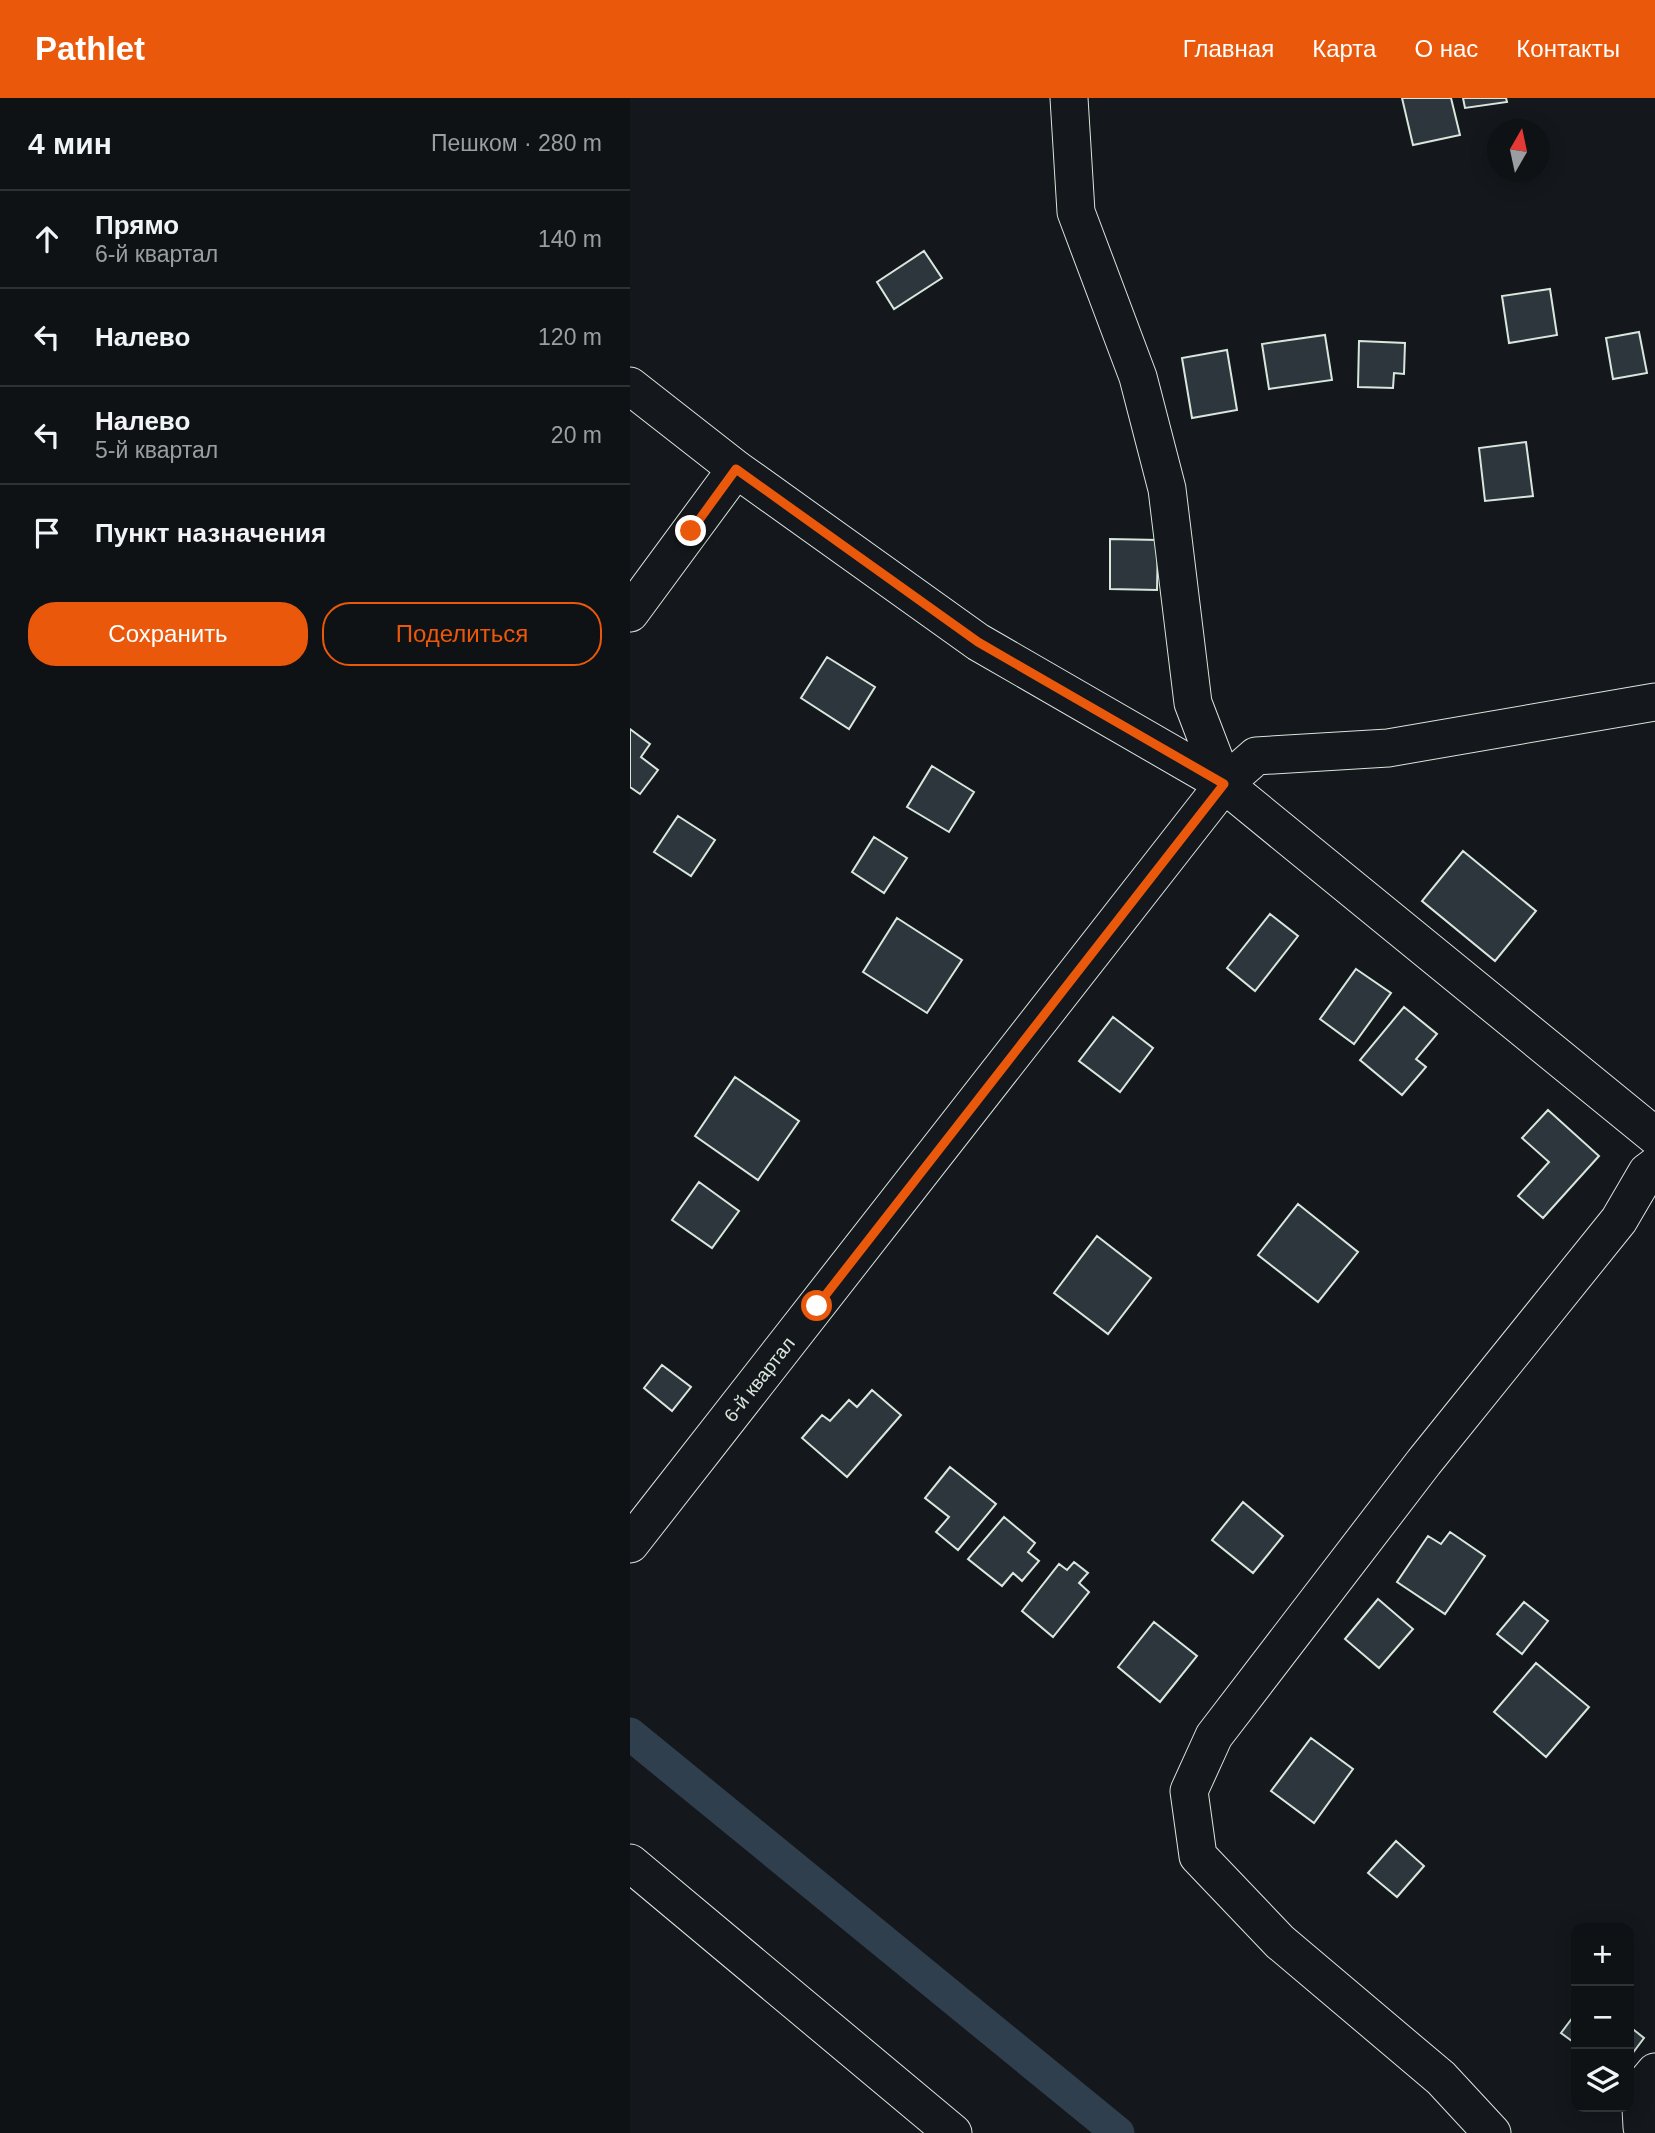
<!DOCTYPE html>
<html lang="ru">
<head>
<meta charset="utf-8">
<style>
  body { margin:0; font-family:Helvetica,sans-serif; background:#1d2022; color:#f1f3f6 }
  .controls { position:absolute; right:21px; bottom:21px; display:grid; overflow:hidden; border-radius:14px; box-shadow:0 4px 18px #0003 }
  .controls button { width:63px; height:63px; display:grid; place-items:center; padding:0; border:0; border-bottom:2px solid #2f3234; background:#0f1215; color:#f1f3f6; font:35px sans-serif }
  .compass { position:absolute; left:857px; top:21px; width:63px; height:63px; border-radius:50%; background:#0f1215; box-shadow:0 4px 18px #0003; rotate:9deg }
  .stop { position:absolute; width:21px; height:21px; margin:-16px; border:5px solid #ea580c; border-radius:50%; background:#fff }
  .stop.end { background:#ea580c; border-color:#fff; box-shadow:0 2px 7px #0008 }
  .list { margin:0; padding:0; list-style:none }
  h2 { display:flex; justify-content:space-between; align-items:center; height:91px; margin:0; padding:0 28px; font-size:30px }
  h2 small { font-size:23px; font-weight:400; color:#9b9ea0 }
  .list li { display:grid; grid-template-columns:46px 1fr auto; gap:21px; align-items:center; box-sizing:border-box; height:98px; padding:0 28px; border-top:2px solid #2f3234 }
  .list b { display:block; font-size:26px; white-space:nowrap }
  .list p { margin:0; font-size:23px; white-space:nowrap; color:#9b9ea0 }
  .list em { font-size:23px; font-style:normal; color:#9b9ea0 }
  .actions { display:flex; gap:14px; padding:21px 28px }
  .actions a { flex:1; padding:16px 0; border:2px solid #ea580c; border-radius:28px; text-align:center; font-size:24px; color:#ea580c }
  .actions .main { background:#ea580c; color:#fff }
  .icon { flex:none; width:38px; height:38px; fill:none; stroke:currentColor; stroke-width:2; stroke-linecap:round; stroke-linejoin:round }
  .map { position:relative; flex:none; width:1025px; height:2035px; overflow:hidden }
  header { display:flex; align-items:center; gap:42px; box-sizing:border-box; height:98px; padding:0 35px; background:#ea580c; color:#fff }
  header strong { font-size:33px }
  nav { display:flex; gap:38px; margin-inline-start:auto; font-size:24px }
  main { display:flex }
  aside { flex:1; background:#0f1215 }
  .map>svg:first-child { display:block }
  .lines { fill:none; stroke-linecap:round; stroke-linejoin:round }
  .canal { stroke:#2f3f4d; stroke-width:33 }
  .building { fill:#2c363c; stroke:#d8e6dc; stroke-width:2 }
  .minor-casing { stroke:#d8e6dc; stroke-width:39 }
  .minor { stroke:#14181c; stroke-width:37 }
  .route { stroke:#ea580c; stroke-width:9 }
  .labels { text-anchor:middle; stroke-width:5; stroke-linejoin:round; paint-order:stroke }
  .street-label { font-size:19px; fill:#d8e6dc; stroke:#14181c }
</style>
</head>
<body>
<header>
<strong>Pathlet</strong>
<nav><a>Главная</a><a>Карта</a><a>О нас</a><a>Контакты</a></nav>
</header>
<main>
<aside>
<h2>4 мин<small>Пешком · 280 m</small></h2>
<ul class="list">
<li><svg class="icon" aria-label="ahead" viewBox="0 0 24 24"><path d="M12 20V5M6 11l6-6 6 6"/></svg><div><b>Прямо</b><p>6-й квартал</p></div><em>140 m</em></li>
<li><svg class="icon" aria-label="left" viewBox="0 0 24 24"><path d="M17 20v-9H6M10 6l-5 5 5 5"/></svg><div><b>Налево</b></div><em>120 m</em></li>
<li><svg class="icon" aria-label="left" viewBox="0 0 24 24"><path d="M17 20v-9H6M10 6l-5 5 5 5"/></svg><div><b>Налево</b><p>5-й квартал</p></div><em>20 m</em></li>
<li><svg class="icon" aria-label="arrive" viewBox="0 0 24 24"><path d="M6 21V4h12l-3 4 3 4H6"/></svg><div><b>Пункт назначения</b></div></li>
</ul>
<div class="actions"><a class="main">Сохранить</a><a>Поделиться</a></div>
</aside>
<div class="map">
<svg width="1025" height="2035" viewBox="0 0 1025 2035">
  <rect width="100%" height="100%" fill="#14181c"/>
  <g class="lines">
    <!-- canal -->
    <path class="canal" d="M0,1636L488,2035"/>
  </g>
  <!-- building -->
  <path class="building" d="M772,0H821L830,37L783,47Z
    M833,0H876L877,4L835,10Z
    M294,153L312,180L264,211L247,184Z
    M920,191L927,237L879,245L872,198Z
    M1009,234L1017,275L983,281L976,240Z
    M695,237L702,282L639,291L632,246Z
    M729,243L775,245L774,276L764,275L763,290L728,289Z
    M597,252L607,312L562,320L552,260Z
    M896,344L903,398L855,403L849,350Z
    M480,441L528,442L527,492L480,491Z
    M197,559L245,589L219,631L171,600Z
    M0,631L20,646L11,659L28,672L10,696L0,689Z
    M302,668L344,694L319,734L277,709Z
    M48,718L85,742L61,778L24,754Z
    M244,739L277,760L254,795L222,774Z
    M833,753L906,813L865,863L792,803Z
    M640,816L668,838L625,893L597,870Z
    M267,820L332,862L297,915L233,874Z
    M726,871L761,895L724,946L690,921Z
    M774,909L807,936L786,961L796,969L772,997L730,962Z
    M483,919L523,950L490,994L449,963Z
    M105,979L169,1023L128,1082L65,1038Z
    M918,1012L969,1058L913,1120L888,1098L919,1064L892,1040Z
    M69,1084L109,1113L82,1150L42,1122Z
    M668,1106L728,1154L688,1204L628,1157Z
    M467,1138L521,1180L478,1236L424,1195Z
    M32,1267L61,1289L42,1313L14,1290Z
    M242,1292L271,1317L217,1379L172,1340L192,1317L200,1323L219,1302L227,1309Z
    M320,1369L366,1406L328,1452L306,1434L319,1419L295,1400Z
    M613,1404L653,1438L623,1475L582,1442Z
    M374,1419L405,1445L398,1454L409,1463L392,1483L383,1475L372,1488L338,1461Z
    M820,1434L855,1458L815,1516L767,1484L798,1438L811,1446Z
    M444,1464L458,1475L449,1485L459,1494L423,1539L392,1513L429,1466L437,1472Z
    M748,1501L783,1531L749,1570L715,1541Z
    M894,1504L918,1523L892,1556L867,1536Z
    M524,1524L567,1558L530,1604L488,1569Z
    M906,1565L959,1609L916,1659L864,1614Z
    M681,1640L723,1671L684,1725L641,1693Z
    M766,1743L794,1768L767,1799L738,1775Z
    M946,1915V1946L931,1935Z
    M999,1928L1014,1940L999,1960Z"/>
  <g class="lines">
    <!-- minor casing -->
    <g class="minor-casing">
      <path id="minor" d="M439,0L446,114L508,279L537,391L563,605L594,686
        M0,288L106,371L348,544L594,686L1025,1038
        M0,515L106,371
        M0,1446L594,686L626,658L758,650L1025,604
        M0,1765L323,2035
        M862,2035L811,1980L650,1844L568,1758L559,1693L584,1638L794,1364L989,1122L1017,1074L1025,1068
        M1020,2035L1012,2029L1010,1992L1025,1974"/>
    </g>
    <!-- minor -->
    <use href="#minor" class="minor"/>
  </g>
  <g class="lines">
    <!-- route -->
    <path class="route" d="M61,433L106,371L348,544L594,686L187,1208"/>
  </g>
  <g class="labels">
    <!-- street labels -->
    <g class="street-label">
      <text transform="translate(129 1281) rotate(-52)" y="7">6-й квартал</text>
    </g>
  </g>
</svg>
<div class="controls">
<button>+</button>
<button>−</button>
<button><svg class="icon" aria-label="layers" viewBox="0 0 24 24"><path d="M12 4l9 5-9 5-9-5zM3 14l9 5 9-5"/></svg></button>
</div>
<svg class="compass" viewBox="-18 -18 36 36"><path d="M0-13l5 13h-10z" fill="#e53935"/><path d="M0 13l5-13h-10z" fill="#9b9ea0"/></svg>
<div class="stop" style="left:187px;top:1208px"></div>
<div class="stop end" style="left:61px;top:433px"></div>
</div>
</main>
</body>
</html>
